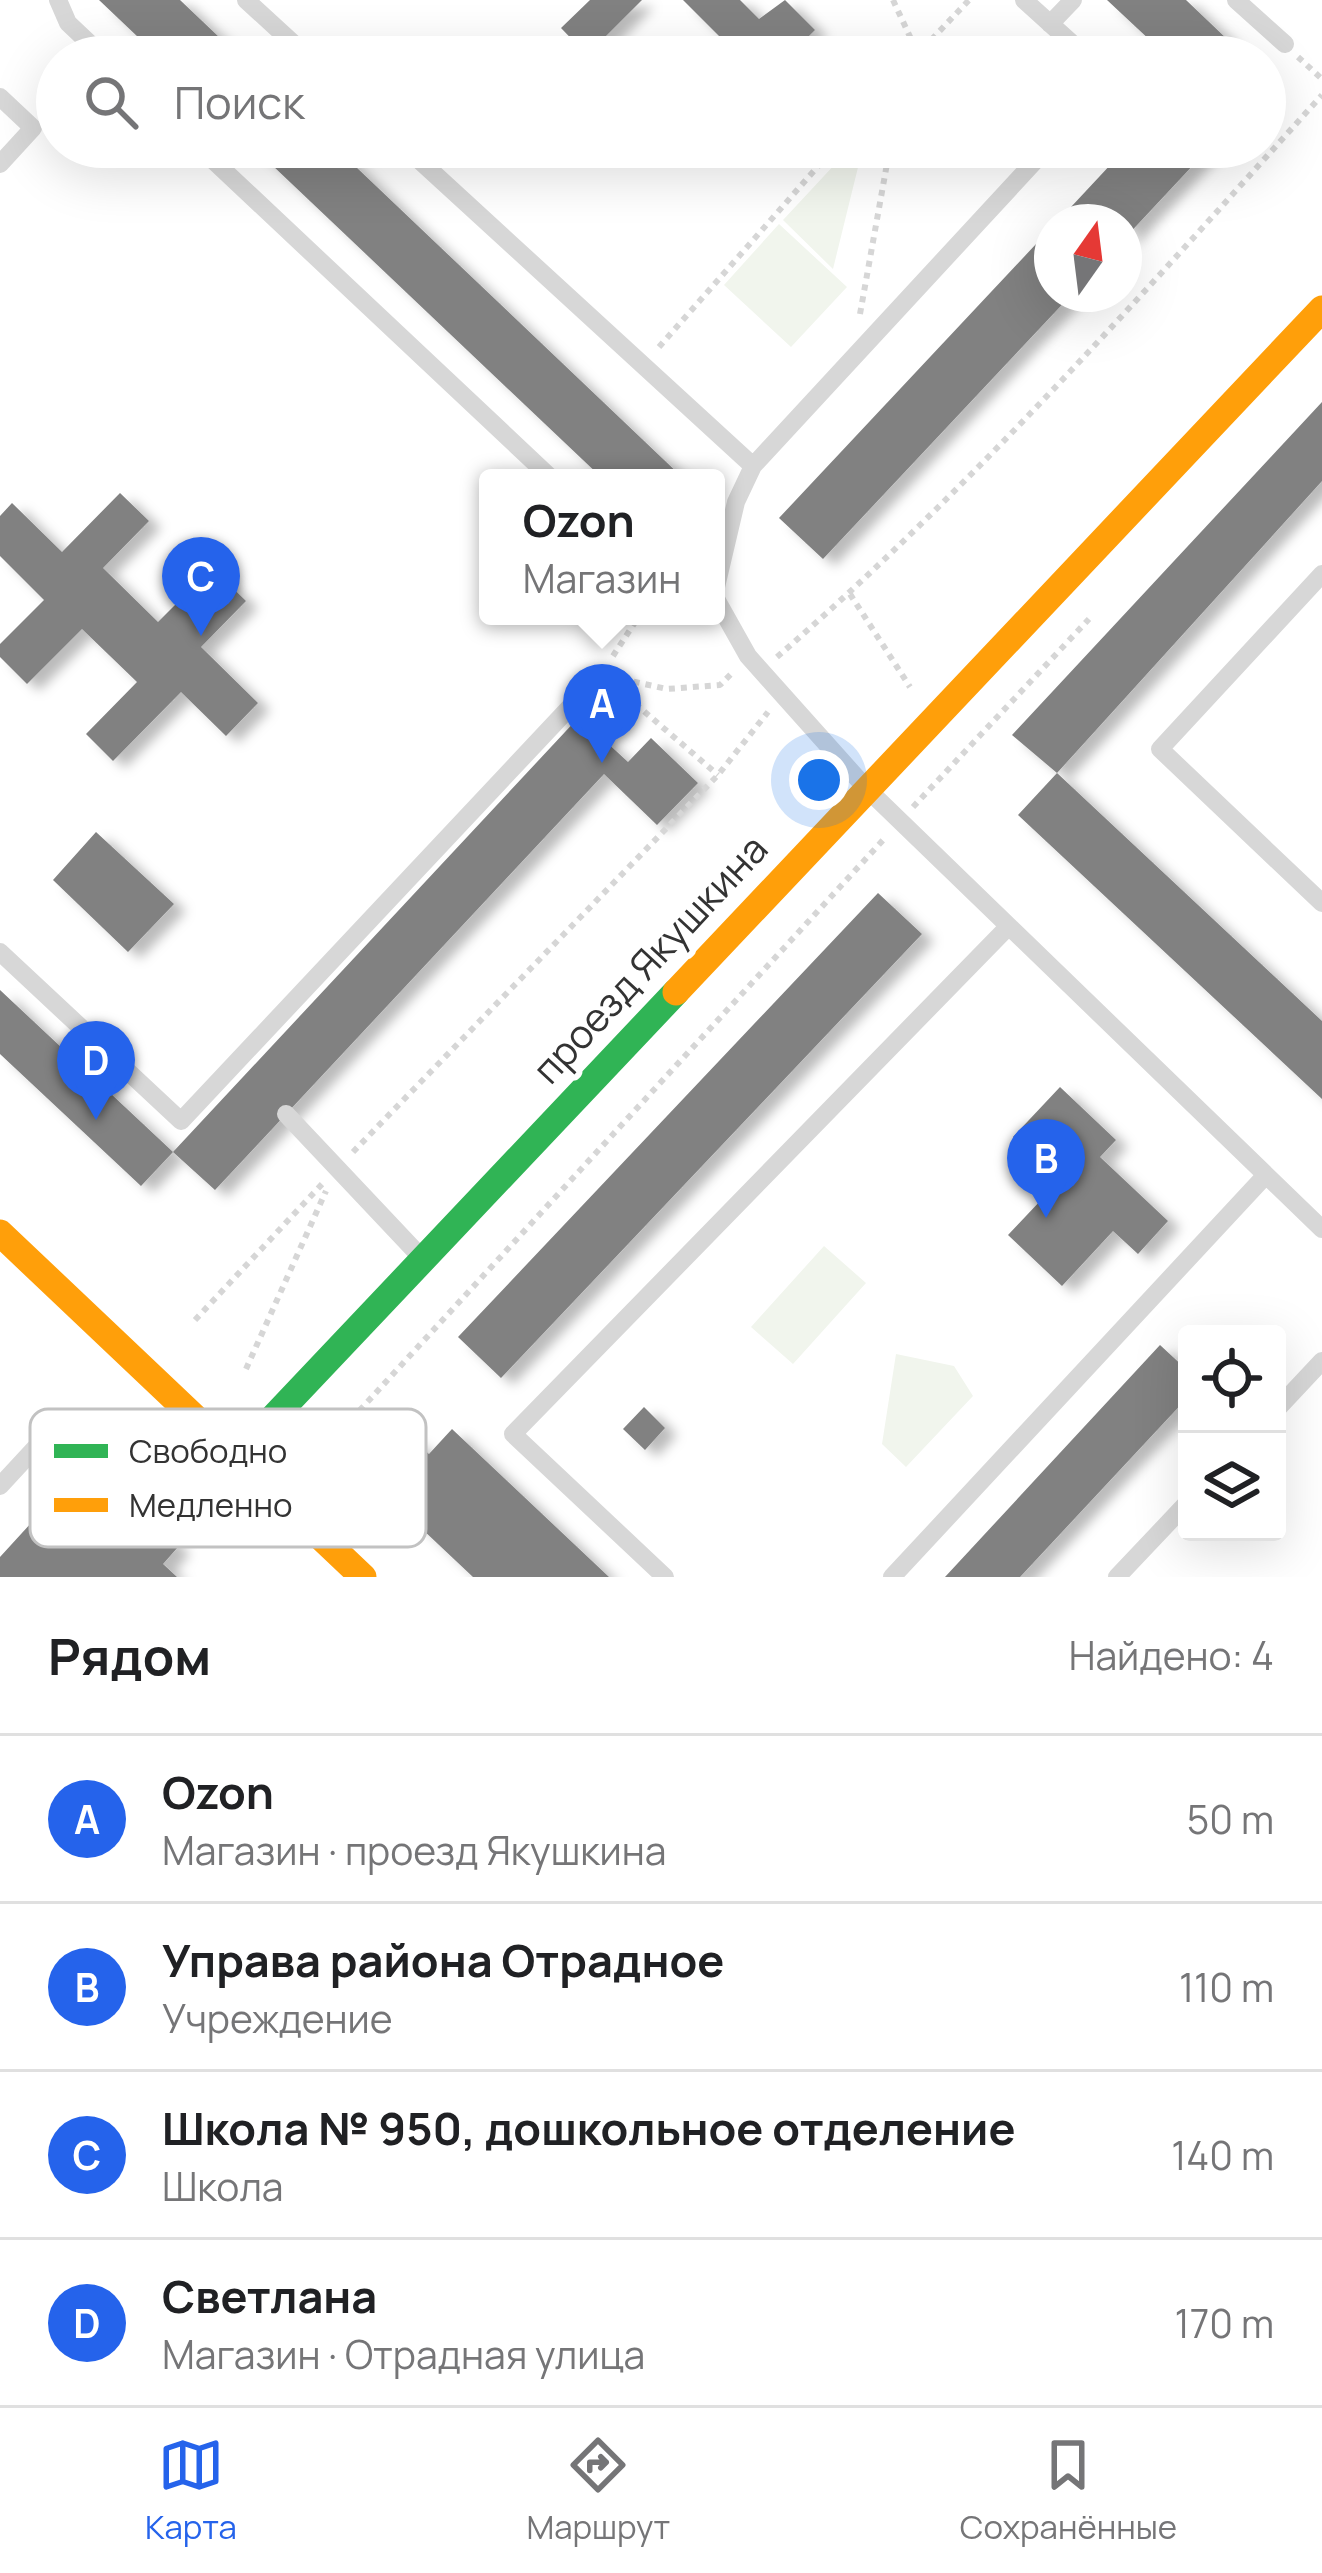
<!DOCTYPE html>
<html lang="ru">
<head>
<meta charset="utf-8">
<style>
  body { margin:0; font-family:Manrope,sans-serif; background:#f2f2f2; color:#202124 }
  .controls { position:absolute; right:36px; bottom:36px; display:grid; overflow:hidden; border-radius:12px; box-shadow:0 12px 48px #0002 }
  .controls button { width:108px; height:108px; display:grid; place-items:center; padding:0; border:0; border-bottom:3px solid #e0e0e0; background:#fff; color:#202124; font:60px sans-serif }
  .compass { position:absolute; left:1034px; top:204px; width:108px; height:108px; border-radius:50%; background:#fff; box-shadow:0 12px 48px #0002; rotate:14deg }
  .you { position:absolute; left:819px; top:780px; width:42px; height:42px; margin:-30px; border:9px solid #fff; border-radius:50%; background:#1a73e8; box-shadow:0 0 0 18px #1a73e833 }
  .badge { display:grid; place-items:center; width:78px; height:78px; border-radius:50%; background:#2563eb; color:#fff; font-size:39px; font-weight:700 }
  .pin { position:absolute; translate:-50% -99px; filter:drop-shadow(0 3px 6px #0008) }
  .pin::after { content:''; position:absolute; top:63px; width:42px; height:36px; background:inherit; clip-path:polygon(0 0,100% 0,50% 100%) }
  .popup { position:absolute; left:479px; top:469px; width:246px; height:156px; box-sizing:border-box; display:grid; place-content:center; border-radius:12px; background:#fff; filter:drop-shadow(0 3px 9px #0005); font-size:39px; white-space:nowrap; color:#757577 }
  .popup b { font-size:45px; color:#202124 }
  .popup::after { content:''; position:absolute; left:50%; top:100%; margin-left:-24px; border:24px solid transparent; border-top-color:#fff }
  .list { margin:0; padding:0; list-style:none }
  h2 { display:flex; justify-content:space-between; align-items:center; height:156px; margin:0; padding:0 48px; font-size:51px }
  h2 small { font-size:39px; font-weight:400; color:#757577 }
  .list li { display:grid; grid-template-columns:78px 1fr auto; gap:36px; align-items:center; box-sizing:border-box; height:168px; padding:0 48px; border-top:3px solid #e0e0e0 }
  .list b { display:block; font-size:45px; white-space:nowrap }
  .list p { margin:0; font-size:39px; white-space:nowrap; color:#757577 }
  .list em { font-size:39px; font-style:normal; color:#757577 }
  .icon { flex:none; width:66px; height:66px; fill:none; stroke:currentColor; stroke-width:2; stroke-linecap:round; stroke-linejoin:round }
  .map { position:relative; flex:none; width:1322px; height:1577px; overflow:hidden }
  .search { position:absolute; background:#fff; box-shadow:0 12px 48px #0002; left:36px; right:36px; top:36px; height:132px; display:flex; align-items:center; gap:30px; box-sizing:border-box; padding:0 42px; border-radius:66px; color:#757577; font-size:45px }
  .sheet { height:828px; background:#fff }
  nav { display:flex; justify-content:space-around; align-items:center; box-sizing:border-box; height:168px; border-top:3px solid #e0e0e0; background:#fff; font-size:33px; color:#757577 }
  nav a { display:grid; justify-items:center; gap:6px }
  nav .on { color:#2563eb }
  .map>svg:first-child { display:block }
  .green { fill:#f1f5ed }
  .building { fill:#818181; filter:url(#shadow) }
  .lines { fill:none; stroke-linecap:round; stroke-linejoin:round }
  .path { stroke:#d6d6d6; stroke-width:6; stroke-dasharray:6 6; stroke-linecap:butt }
  .lane { stroke:#d7d7d7; stroke-width:18 }
  .fast { stroke:#30b455; stroke-width:27 }
  .slow { stroke:#ff9f0a; stroke-width:27 }
  .labels { text-anchor:middle; stroke-width:12; stroke-linejoin:round; paint-order:stroke }
  .street-label { font-size:39px; fill:#333; stroke:#fff }
  .key { fill:#fff; stroke:#c2c2c2; stroke-width:3 }
  .key-label { font-size:33px; fill:#333 }
</style>
</head>
<body>
<div class="map">
<svg width="1322" height="1577" viewBox="0 0 1322 1577">
  <defs>
    <filter id="shadow"><feDropShadow dx="12" dy="7" stdDeviation="6" flood-color="#0004"/></filter>
  </defs>
  <rect width="100%" height="100%" fill="#fff"/>
  <!-- green -->
  <path class="green" d="M851,147H863L833,269L783,220Z
    M779,224L847,287L791,347L724,285Z
    M824,1246L866,1283L793,1364L751,1327Z
    M896,1354L954,1366L973,1396L906,1467L882,1444Z"/>
  <!-- building -->
  <path class="building" d="M99,0H180L240,57H159Z
    M590,0H642L587,55L561,28Z
    M683,0H740L759,19L785,0L815,30L788,57H722L731,48Z
    M1107,0H1186L1228,40L1212,57H1168Z
    M253,147H335L683,478H602Z
    M1127,147H1210L1124,239V222H1057Z
    M1052,227V294H1072L823,559L779,518Z
    M1322,402V481L1057,773L1322,1021V1099L1018,815L1057,773L1012,735Z
    M120,493L149,521L103,568L158,622L212,568L246,601L201,647L258,703L226,736L181,692L113,761L86,734L137,682L82,629L27,684L0,657V644L44,600L0,556V516L12,503L62,552Z
    M579,717L628,762L651,738L698,783L657,825L604,774L215,1190L173,1152L141,1186L0,1054V990L173,1152Z
    M96,832L174,904L128,952L53,880Z
    M878,893L922,934L501,1378L458,1337Z
    M1060,1087L1116,1140L1100,1157L1168,1221L1138,1254L1113,1231L1062,1286L1008,1235L1060,1180L1013,1137Z
    M1160,1345L1187,1370V1398L1020,1577H945Z
    M644,1407L665,1428L645,1450L623,1429Z
    M452,1429L609,1577H473L369,1479L410,1437L429,1454Z
    M75,1475L122,1518L133,1506L178,1547L163,1564L177,1577H0V1557Z"/>
  <g class="lines">
    <!-- path -->
    <path class="path" d="M893,0L918,54
      M915,57L969,0
      M1298,57L1322,79
      M860,314L890,147
      M659,347L835,147
      M850,594L910,687
      M613,656L639,616
      M777,657C973,487 1148,288 1322,95
      M622,679L667,689L720,685L734,671
      M617,688L718,775
      M913,807L1089,619
      M353,1152L718,775L768,712
      M195,1320L323,1183
      M246,1369L326,1191
      M327,1446L884,839"/>
    <!-- lane -->
    <path class="lane" d="M58,0L68,23L104,57
      M246,0L308,57
      M1024,0L1087,57
      M1236,0L1285,44
      M1050,24L1073,0
      M0,97L33,128L0,164
      M199,147L551,478
      M405,147L753,466L736,502L716,587
      M753,466L1048,147
      M1322,574L1160,749L1322,903
      M716,599L748,656L865,787L1322,1229
      M0,952L181,1121L601,674
      M286,1114L419,1255
      M1277,1409L1322,1361
      M0,1486L61,1420
      M665,1577L513,1434L1007,928
      M892,1577L1266,1175
      M1117,1577L1187,1503"/>
    <!-- fast -->
    <path class="fast" d="M236,1457L676,992"/>
    <!-- slow -->
    <path class="slow" d="M676,992L1322,309
      M0,1233L363,1577"/>
  </g>
  <g class="labels">
    <!-- street labels -->
    <g class="street-label">
      <text transform="translate(650 959) rotate(-47)" y="14">проезд Якушкина</text>
    </g>
  </g>
  <!-- legend -->
  <rect x="30" y="1409" width="396" height="138" rx="18" class="key"/>
  <rect x="54" y="1444" width="54" height="14" fill="#30b455"/>
  <rect x="54" y="1498" width="54" height="14" fill="#ff9f0a"/>
  <g class="key-label">
    <text x="129" y="1463">Свободно</text>
    <text x="129" y="1517">Медленно</text>
  </g>
</svg>
<div class="controls">
<button><svg class="icon" aria-label="locate" viewBox="0 0 24 24"><circle cx="12" cy="12" r="6"/><path d="M12 2v4M12 18v4M2 12h4M18 12h4"/></svg></button>
<button><svg class="icon" aria-label="layers" viewBox="0 0 24 24"><path d="M12 4l9 5-9 5-9-5zM3 14l9 5 9-5"/></svg></button>
</div>
<svg class="compass" viewBox="-18 -18 36 36"><path d="M0-13l5 13h-10z" fill="#e53935"/><path d="M0 13l5-13h-10z" fill="#757577"/></svg>
<div class="you"></div>
<div class="pin badge" style="left:602px;top:763px">A</div>
<div class="popup"><b>Ozon</b>Магазин</div>
<div class="pin badge" style="left:1046px;top:1218px">B</div>
<div class="pin badge" style="left:201px;top:636px">C</div>
<div class="pin badge" style="left:96px;top:1120px">D</div>
<div class="search"><svg class="icon" aria-label="search" viewBox="0 0 24 24"><circle cx="10" cy="10" r="6"/><path d="M15 15l6 6"/></svg>Поиск</div>
</div>
<section class="sheet">
<h2>Рядом<small>Найдено: 4</small></h2>
<ul class="list">
<li><span class="badge">A</span><div><b>Ozon</b><p>Магазин · проезд Якушкина</p></div><em>50 m</em></li>
<li><span class="badge">B</span><div><b>Управа района Отрадное</b><p>Учреждение</p></div><em>110 m</em></li>
<li><span class="badge">C</span><div><b>Школа № 950, дошкольное отделение</b><p>Школа</p></div><em>140 m</em></li>
<li><span class="badge">D</span><div><b>Светлана</b><p>Магазин · Отрадная улица</p></div><em>170 m</em></li>
</ul>
</section>
<nav>
<a class="on"><svg class="icon" aria-label="map" viewBox="0 0 24 24"><path d="M3 6l6-2 6 2 6-2v14l-6 2-6-2-6 2zM9 4v14M15 6v14"/></svg>Карта</a>
<a><svg class="icon" aria-label="directions" viewBox="0 0 24 24"><path d="M12 3l9 9-9 9-9-9zM9 14v-3h6M13 9l2 2-2 2"/></svg>Маршрут</a>
<a><svg class="icon" aria-label="saved" viewBox="0 0 24 24"><path d="M7 4h10v16l-5-4-5 4z"/></svg>Сохранённые</a>
</nav>
</body>
</html>
